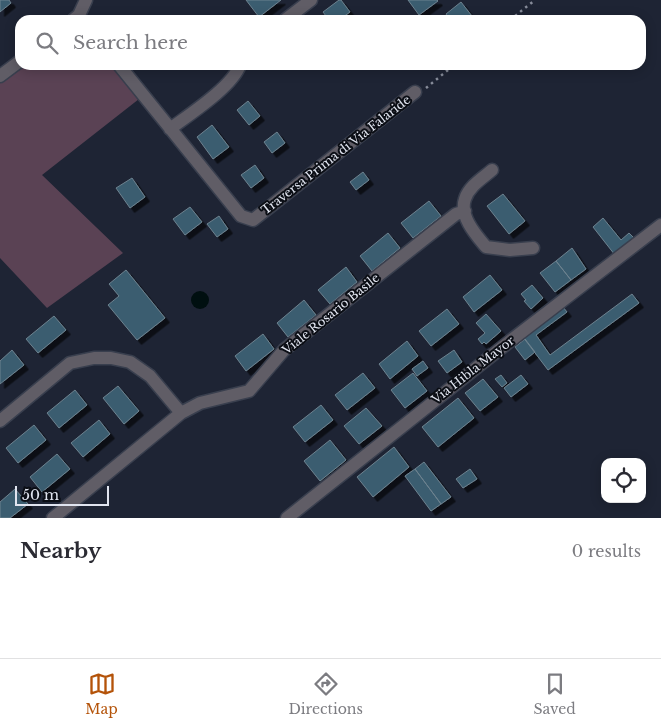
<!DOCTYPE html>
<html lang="en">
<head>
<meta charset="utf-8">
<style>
  body { margin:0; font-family:"Libre Baskerville",serif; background:#f2f2f3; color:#2b2b33 }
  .controls { position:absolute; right:15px; bottom:15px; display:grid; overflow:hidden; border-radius:10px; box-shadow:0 2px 12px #0003 }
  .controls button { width:45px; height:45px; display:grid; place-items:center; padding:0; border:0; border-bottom:1px solid #e1e1e2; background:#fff; color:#2b2b33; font:25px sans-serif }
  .scale { position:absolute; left:15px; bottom:12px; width:94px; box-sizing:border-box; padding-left:5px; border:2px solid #e0e4ef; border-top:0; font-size:14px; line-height:18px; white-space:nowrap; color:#e0e4ef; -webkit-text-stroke:4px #0b0e15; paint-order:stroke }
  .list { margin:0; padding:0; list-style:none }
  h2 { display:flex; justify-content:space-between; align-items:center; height:65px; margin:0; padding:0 20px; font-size:21px }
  h2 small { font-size:16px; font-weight:400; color:#7c7c81 }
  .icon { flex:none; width:28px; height:28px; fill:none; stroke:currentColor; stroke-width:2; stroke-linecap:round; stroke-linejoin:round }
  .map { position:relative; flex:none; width:661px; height:518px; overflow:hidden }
  .search { position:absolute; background:#fff; box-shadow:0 2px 12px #0003; left:15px; right:15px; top:15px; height:55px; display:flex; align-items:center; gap:12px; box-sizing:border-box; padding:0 18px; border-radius:15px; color:#7c7c81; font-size:19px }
  .sheet { height:140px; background:#fff }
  nav { display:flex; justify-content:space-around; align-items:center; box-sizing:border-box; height:70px; border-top:1px solid #e1e1e2; background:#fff; font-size:14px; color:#7c7c81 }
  nav a { display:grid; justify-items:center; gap:2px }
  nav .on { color:#b45309 }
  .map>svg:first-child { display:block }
  .green { fill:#5a4254 }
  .water { fill:#000f10 }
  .building { fill:#3b5d70; stroke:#6d828f; filter:url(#shadow) }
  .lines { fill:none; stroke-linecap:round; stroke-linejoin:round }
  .minor-casing { stroke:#393f4e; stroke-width:15 }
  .path { stroke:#878c9a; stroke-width:2.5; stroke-dasharray:2.5 4; stroke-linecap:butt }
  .minor { stroke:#605d66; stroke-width:12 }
  .labels { text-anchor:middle; stroke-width:4; stroke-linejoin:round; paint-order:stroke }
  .street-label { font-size:12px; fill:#e0e4ef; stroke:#0b0e15 }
</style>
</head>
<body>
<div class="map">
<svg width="661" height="518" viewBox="0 0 661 518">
  <defs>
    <filter id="shadow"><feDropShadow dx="4.5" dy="4.5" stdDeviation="0" flood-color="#0009"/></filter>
  </defs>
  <rect width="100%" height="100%" fill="#1e2434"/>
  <!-- green -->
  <path class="green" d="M21,65H112L139,99L42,175L123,253L47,308L0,258V81Z"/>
  <!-- water -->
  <path class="water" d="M191 300a9 9 0 1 1 18 0a9 9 0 1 1-18 0Z"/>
  <!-- building -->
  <path class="building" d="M0,0H9L11,3L0,12Z
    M246,0H281L259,17Z
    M339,0H341L350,12L339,20H329L323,12Z
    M408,0H437L438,1L419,15Z
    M461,2L475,20H450L446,14Z
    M248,101L260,116L249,125L237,110Z
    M212,125L229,147L213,159L197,137Z
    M277,132L285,143L272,153L264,142Z
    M255,165L264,178L251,188L241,175Z
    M363,172L369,180L356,190L350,182Z
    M132,178L145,197L130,208L116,188Z
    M503,194L525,221L509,234L487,206Z
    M429,201L441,216L413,238L401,223Z
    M190,207L202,222L185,235L173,219Z
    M219,216L228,229L217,237L207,224Z
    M603,218L621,240L629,233L635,239L615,255L593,227Z
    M388,233L400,248L372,271L360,256Z
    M572,248L586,269L571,280L556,261Z
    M556,261L571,280L555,292L540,273Z
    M346,267L357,282L330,304L318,290Z
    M126,270L165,318L137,340L108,305L119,296L109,284Z
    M490,275L502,290L474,312L463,297Z
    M532,285L543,298L531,309L524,301L526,300L521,294Z
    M632,294L639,303L548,370L523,337L563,307L567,312L536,335L550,355Z
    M304,300L316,315L288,337L277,323Z
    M447,309L459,324L431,346L419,331Z
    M486,314L501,331L486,344L484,342L482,344L478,339L485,333L476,323Z
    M54,316L66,330L38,353L26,339Z
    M263,334L274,349L246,371L235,356Z
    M525,339L535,352L525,360L515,347Z
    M407,341L418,356L390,379L379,364Z
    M12,350L24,365L0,384V361Z
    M454,350L462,362L447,373L438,361Z
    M423,361L428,368L417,376L412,369Z
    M363,373L375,388L347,410L335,395Z
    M413,373L427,391L405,408L391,390Z
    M501,375L507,383L502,387L495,379Z
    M521,375L528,384L511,397L504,388Z
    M483,379L498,397L480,411L465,393Z
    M118,386L139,411L124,424L103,398Z
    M75,390L87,405L59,428L47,413Z
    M458,398L474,418L438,447L422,427Z
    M321,405L333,420L305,442L293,427Z
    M366,408L382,426L359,444L344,426Z
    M99,420L110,434L83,457L71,443Z
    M34,425L46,440L18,463L6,448Z
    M330,440L346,460L320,481L304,461Z
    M394,447L409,467L373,497L357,477Z
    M57,454L70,469L42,492L30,477Z
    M424,462L451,497L441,504L415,469Z
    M415,469L441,504L431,511L405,476Z
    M470,469L477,479L463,488L456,479Z
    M15,489L28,504L10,518H0V502Z"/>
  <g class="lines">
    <!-- minor casing -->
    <g class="minor-casing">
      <path id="minor" d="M73,20L79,15L86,0
        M285,20L311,0
        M119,65L241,216L253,220L415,92
        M0,76L20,61
        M170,129C190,114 232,87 240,65
        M492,170C483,178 469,186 465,199C459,216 476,235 486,247L510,250L533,248
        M0,421L70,363L94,358H111L130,362L150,376L181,413
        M53,518L181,413L200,403L249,391L284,350L456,214L465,211
        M287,518L510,341L661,225"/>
    </g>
    <!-- path -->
    <path class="path" d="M510,20L535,0
      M426,88L454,65"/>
    <!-- minor -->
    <use href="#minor" class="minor"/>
  </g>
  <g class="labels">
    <!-- street labels -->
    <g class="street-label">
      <text transform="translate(336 155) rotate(-38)" y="4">Traversa Prima di Via Falaride</text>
      <text transform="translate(331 314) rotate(-39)" y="4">Viale Rosario Basile</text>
      <text transform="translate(473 370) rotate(-38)" y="4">Via Hibla Mayor</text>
    </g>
  </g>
</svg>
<div class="controls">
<button><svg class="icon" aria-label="locate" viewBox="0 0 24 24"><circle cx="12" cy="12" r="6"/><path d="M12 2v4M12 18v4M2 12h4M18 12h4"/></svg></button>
</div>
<div class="scale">50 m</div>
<div class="search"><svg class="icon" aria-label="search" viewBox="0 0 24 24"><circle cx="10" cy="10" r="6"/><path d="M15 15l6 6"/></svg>Search here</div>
</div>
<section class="sheet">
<h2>Nearby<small>0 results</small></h2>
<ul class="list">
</ul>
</section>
<nav>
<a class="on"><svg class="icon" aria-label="map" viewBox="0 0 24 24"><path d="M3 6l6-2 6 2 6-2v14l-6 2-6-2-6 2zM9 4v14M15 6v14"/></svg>Map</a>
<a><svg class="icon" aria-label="directions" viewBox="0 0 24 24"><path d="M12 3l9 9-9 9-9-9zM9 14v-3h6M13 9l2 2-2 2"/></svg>Directions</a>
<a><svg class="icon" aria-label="saved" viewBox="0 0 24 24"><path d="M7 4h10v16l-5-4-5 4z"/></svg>Saved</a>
</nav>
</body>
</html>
